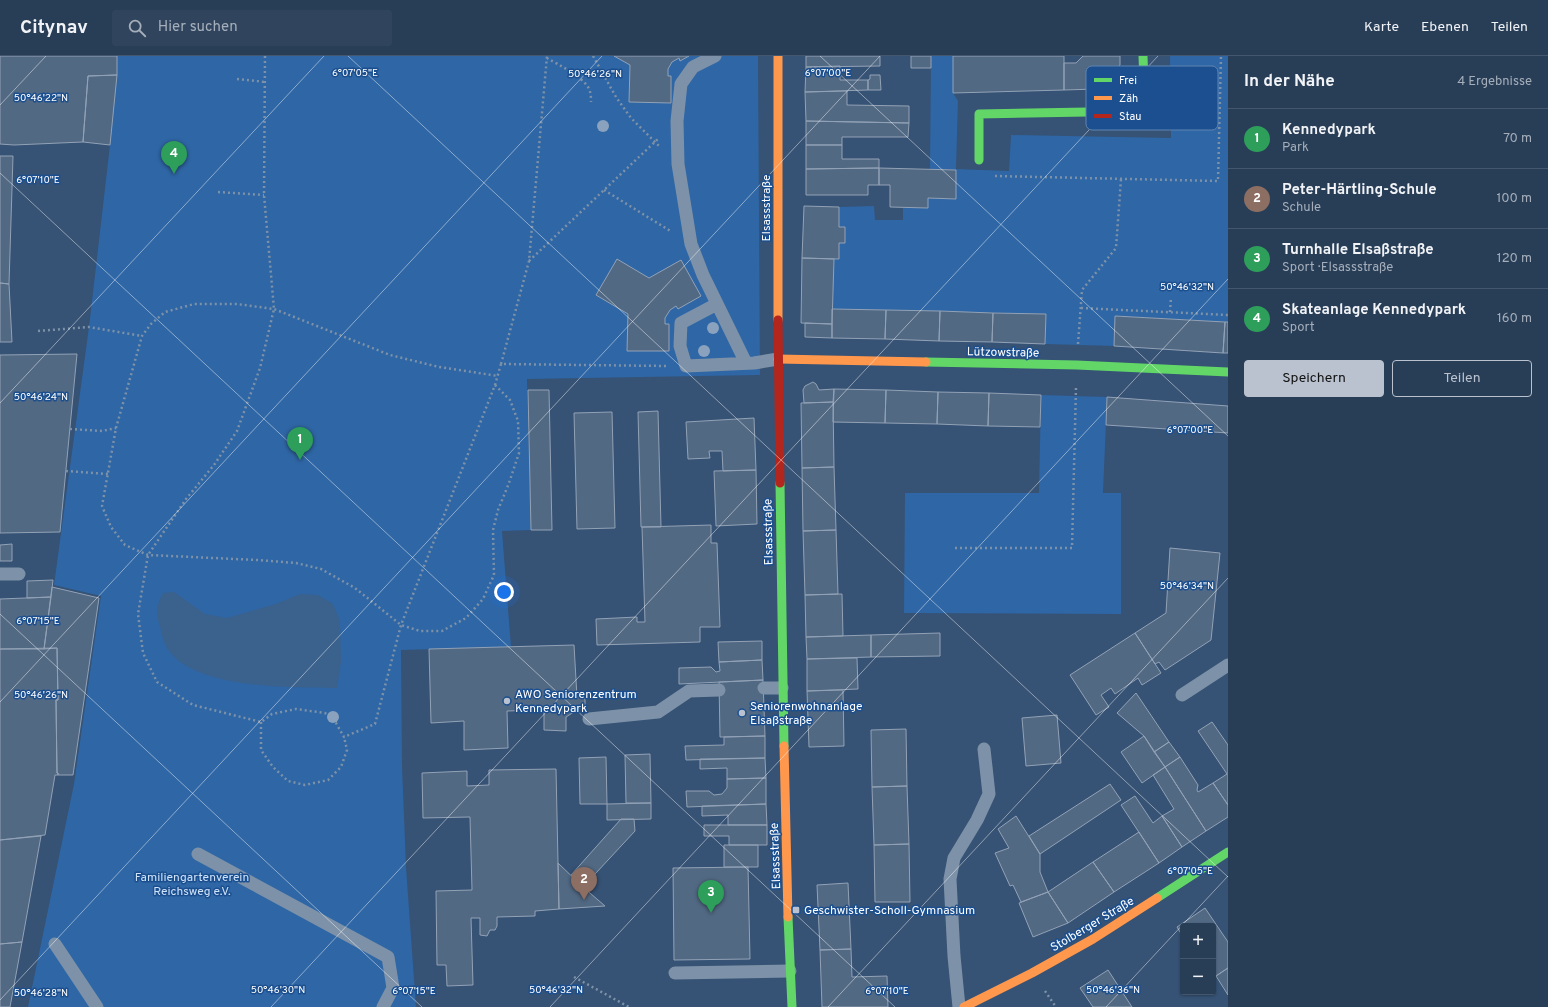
<!DOCTYPE html>
<html lang="de">
<head>
<meta charset="utf-8">
<style>
  body { margin:0; font-family:Overpass,sans-serif; background:#30455d; color:#f1f3f6 }
  .controls { position:absolute; right:12px; bottom:12px; display:grid; overflow:hidden; border-radius:4px; box-shadow:0 1px 3px #0004 }
  .controls button { width:36px; height:36px; display:grid; place-items:center; padding:0; border:0; border-bottom:1px solid #44576d; background:#283e57; color:#f1f3f6; font:20px sans-serif }
  .you { position:absolute; left:504px; top:536px; width:14px; height:14px; margin:-10px; border:3px solid #fff; border-radius:50%; background:#1a73e8; box-shadow:0 0 0 6px #1a73e833 }
  .badge { display:grid; place-items:center; width:26px; height:26px; border-radius:50%; background:#b9c2ce; color:#fff; font-size:13px; font-weight:700 }
  .pin { position:absolute; translate:-50% -33px; filter:drop-shadow(0 1px 2px #0008) }
  .pin::after { content:''; position:absolute; top:21px; width:14px; height:12px; background:inherit; clip-path:polygon(0 0,100% 0,50% 100%) }
  .list { margin:0; padding:0; list-style:none }
  h2 { display:flex; justify-content:space-between; align-items:center; height:52px; margin:0; padding:0 16px; font-size:17px }
  h2 small { font-size:13px; font-weight:400; color:#a5aeba }
  .list li { display:grid; grid-template-columns:26px 1fr auto; gap:12px; align-items:center; box-sizing:border-box; height:60px; padding:0 16px; border-top:1px solid #44576d }
  .list b { display:block; font-size:15px; white-space:nowrap }
  .list p { margin:0; font-size:13px; white-space:nowrap; color:#a5aeba }
  .list em { font-size:13px; font-style:normal; color:#a5aeba }
  .actions { display:flex; gap:8px; padding:12px 16px }
  .actions a { flex:1; padding:9px 0; border:1px solid #b9c2ce; border-radius:4px; text-align:center; font-size:14px; color:#b9c2ce }
  .actions .main { background:#b9c2ce; color:#111 }
  .icon { flex:none; width:22px; height:22px; fill:none; stroke:currentColor; stroke-width:2; stroke-linecap:round; stroke-linejoin:round }
  .map { position:relative; flex:none; width:1228px; height:951px; overflow:hidden }
  header { display:flex; align-items:center; gap:24px; box-sizing:border-box; height:56px; padding:0 20px; background:#283e57; border-bottom:1px solid #44576d }
  header strong { font-size:19px }
  nav { display:flex; gap:22px; margin-inline-start:auto; font-size:14px }
  .search { width:280px; height:36px; background:#30455d; display:flex; align-items:center; gap:10px; box-sizing:border-box; padding:0 14px; border-radius:4px; color:#a5aeba; font-size:15px }
  main { display:flex }
  aside { flex:1; background:#283e57 }
  .map>svg:first-child { display:block }
  .green { fill:#2f66a5 }
  .water { fill:#3b618d }
  .building { fill:#526984; stroke:#92a2b6 }
  .lines { fill:none; stroke-linecap:round; stroke-linejoin:round }
  .path { stroke:#7d92a8; stroke-width:2.5; stroke-dasharray:2 3; stroke-linecap:butt }
  .lane { stroke:#7d92a8; stroke-width:13 }
  .fast { stroke:#63d668; stroke-width:9 }
  .slow { stroke:#ff974d; stroke-width:9 }
  .jam { stroke:#b3261e; stroke-width:9 }
  .tree { fill:#8aa2be }
  .ticks { fill:none; stroke:#fff; stroke-width:1; stroke-opacity:0.45 }
  .poi-dot { fill:#b9c2ce; stroke:#1b4f8f; stroke-width:1.5 }
  .labels { text-anchor:middle; stroke-width:3; stroke-linejoin:round; paint-order:stroke }
  .street-label { font-size:12px; fill:#fff; stroke:#1b4f8f }
  .poi-label { font-size:12px; fill:#fff; stroke:#1b4f8f; text-anchor:start }
  .park-label { font-size:12px; fill:#cfe3fa; stroke:#1b4f8f }
  .key { fill:#1b4f8f; stroke:#5f84b1; stroke-width:1 }
  .key-label { font-size:11px; fill:#fff }
  .ticks-label { font-size:10px; text-anchor:middle; fill:#fff; stroke:#1b4f8f; stroke-width:3; stroke-linejoin:round; paint-order:stroke }
</style>
</head>
<body>
<header>
<strong>Citynav</strong>
<div class="search"><svg class="icon" aria-label="search" viewBox="0 0 24 24"><circle cx="10" cy="10" r="6"/><path d="M15 15l6 6"/></svg>Hier suchen</div>
<nav><a>Karte</a><a>Ebenen</a><a>Teilen</a></nav>
</header>
<main>
<div class="map">
<svg width="1228" height="951" viewBox="0 0 1228 951">
  <rect width="100%" height="100%" fill="#365274"/>
  <!-- green -->
  <path class="green" d="M117,0H758L760,319L527,323L531,474L502,475L511,591L401,594L402,710L406,811L416,951H28L74,728L101,540L54,529L89,271L110,89Z
    M931,0H953V37L958,45L956,113L1009,115L1011,79L1171,82L1170,0H1228V266L1116,260L1114,290L1045,288L1046,258L832,253L834,203H839V187H845V172L839,171V151L874,150L875,164H903V152H928V142L956,143V114L930,113Z
    M1041,339L1107,341L1103,437H1121V558L904,557L905,437H1039Z"/>
  <!-- water -->
  <path class="water" d="M174,536L205,558L227,562L276,548L300,538L318,539L333,548L340,565L341,606L337,632C293,631 193,634 167,592C164,587 162,580 161,574C156,558 155,552 163,537Z"/>
  <!-- building -->
  <path class="building" d="M0,0H117V19L88,20L83,86L14,89L0,88Z
    M614,0H689L680,5L679,2L672,6L668,13V20H671V47L629,46L630,9Z
    M806,0H880V10L806,11Z
    M911,0H931V12H911Z
    M953,0H1064V34L953,37Z
    M1083,0H1120V9L1112,18L1119,25L1112,32L1104,25L1096,33L1064,34V7H1076Z
    M840,10V24H868V34L805,36L806,11Z
    M117,19L110,89L83,86L88,20Z
    M870,19H880L881,34H868V24L870,23Z
    M847,35V49L909,50V67L806,65L805,36Z
    M806,65L909,67L908,81H842V89H806Z
    M806,89H842V103H879V112L806,113Z
    M0,100H13L9,228L0,227Z
    M879,112V129H868V139H806V113Z
    M879,112L956,114V143L928,142V152L890,151V129H879Z
    M804,150L839,151V171H845V187H839V203L802,202Z
    M802,202L834,203L832,268L801,267Z
    M617,203L649,222L681,204L701,240L678,253L676,250L670,254L665,262V268H669V295H627L628,258L596,239Z
    M0,227L9,228L12,286H0Z
    M832,253L886,254L885,283L832,282Z
    M886,254L940,255L939,285L885,283Z
    M940,255L993,257L992,286L939,285Z
    M993,257L1046,258L1045,288L992,286Z
    M1115,260L1225,266L1223,297L1114,290Z
    M1225,266H1228V297H1223Z
    M805,267L832,268V282L805,281Z
    M77,298L60,476L0,477V299Z
    M813,326L816,328L819,334L834,333L833,346L804,347L803,334L805,330Z
    M834,333L886,334L885,367L833,366Z
    M528,334H549L552,474H531Z
    M886,334L938,336L937,368L885,367Z
    M938,336L989,337L988,370L937,368Z
    M989,337L1041,339L1040,371L988,370Z
    M1107,341L1228,350V377L1106,369Z
    M833,346L834,411L802,412L801,347Z
    M658,355L661,471H641L638,356Z
    M612,356L615,472L577,473L574,357Z
    M754,362L756,414L723,415L722,395H709L710,402L688,403L686,366Z
    M834,411L836,474L803,475L802,412Z
    M756,414L757,468L716,470L714,415Z
    M711,469V487H717L720,571H700V586L597,589L596,563L637,561V566H645L642,471Z
    M836,474L838,538L805,539L803,475Z
    M12,488V505H0V489Z
    M1170,492L1220,497L1211,584L1165,614L1159,606L1155,608L1135,577L1166,557Z
    M53,524L51,541L27,542V525Z
    M52,531L99,542L73,719H58V717H57L56,644H58L57,592L44,593Z
    M842,538L843,580L806,581L805,539Z
    M51,541L44,593H0V543Z
    M940,577V600L871,601V579Z
    M1135,577L1161,617L1142,629L1138,622L1115,638L1111,632L1101,639L1109,651L1096,659L1070,619Z
    M871,579V601L807,603L806,581Z
    M762,585V604L719,606L718,586Z
    M574,589L577,641H585V649L566,661V675L544,674V654L507,655L508,692L464,694V665L431,667L429,593Z
    M57,592L58,644H56L57,717H58V719H55L45,779L0,784V593Z
    M857,602L858,633L807,635V603Z
    M762,604L763,624L679,628V612L711,611L716,616L720,615L719,606Z
    M763,624L765,680L720,681L719,626Z
    M843,634L844,690L809,691L807,635Z
    M1136,637L1169,686L1154,696L1144,680L1117,657Z
    M1057,659L1061,707L1026,710L1022,662Z
    M1212,666L1228,689V749L1213,727L1227,718L1198,675Z
    M906,673L907,730L872,731L871,674Z
    M765,680V702L686,704L685,690L724,689V681Z
    M1144,680L1165,711L1142,727L1121,696Z
    M1169,686L1180,701L1165,711L1154,696Z
    M650,698L651,747H626L625,699Z
    M606,701L607,748H580L579,702Z
    M1180,701L1198,729L1197,734L1198,736L1213,727L1228,749V761L1206,775L1165,711Z
    M765,702L766,722L727,723V712L700,713V703Z
    M1165,711L1206,775L1182,791L1162,760L1174,753L1153,719Z
    M556,713L559,853L535,855V860L497,861V870L495,874H490L487,880L480,879V862H471L473,929L447,930L446,909H437L436,835L472,834L470,761L423,762L422,717L467,715V730L489,729V714Z
    M766,722V748L687,751L686,735H709L714,739L722,738L727,732V723Z
    M1110,728L1121,744L1040,798L1029,780Z
    M907,730L909,788L874,789L872,731Z
    M1135,740L1153,767L1162,760L1182,791L1159,807L1121,749Z
    M651,747V763L607,764V748Z
    M766,748L767,769H728V759L702,760V750Z
    M1016,760L1040,798V816L1048,836L1021,846L1013,829L1010,830L995,797L1009,792L998,773Z
    M621,763H634L635,775L583,831L571,819Z
    M704,769H767V789H729V780H704Z
    M1139,776L1159,807L1114,836L1093,806Z
    M41,780L22,886L0,888V784Z
    M909,788L910,846H875L874,789Z
    M724,789H758V811H724Z
    M1093,806L1114,836L1068,867L1048,836Z
    M558,807L583,831L605,850L559,853Z
    M748,811L750,903L674,904L673,812Z
    M848,827L851,893L820,894L817,829Z
    M1048,836L1068,867L1033,881L1019,847Z
    M1205,852L1228,886V912L1213,922V870H1183V881L1177,871Z
    M22,886L10,951H0V888Z
    M851,893L852,921L887,920L888,951H822L820,894Z
    M1228,912V939L1216,920Z
    M1108,914L1132,951H1093L1080,932Z"/>
  <g class="lines">
    <!-- path -->
    <path class="path" d="M265,0L264,139L274,253L260,312L237,375L214,409L186,443L148,499L138,558L143,597L157,626L193,649L261,666L272,658L296,653L325,657L336,667L344,681L375,668L401,569L495,329L501,308L667,310
      M593,0L616,41L631,62L659,90
      M547,2C559,9 581,20 588,31C591,36 591,41 591,46
      M237,23L265,26
      M995,120L1218,125L1221,0
      M604,134L672,176
      M218,136L264,139
      M529,205L659,82
      M1081,252L1228,259
      M1170,256L1171,241
      M38,275L89,271L142,280
      M1078,288L1082,234L1116,192L1121,123
      M501,308L529,205L547,0
      M495,329L510,344L518,365L519,397L509,427L498,454L493,474L494,519L483,543L466,562L442,575H420L401,569L355,532L321,513L296,507L257,504L148,499L125,489L111,471L102,450L116,372L142,280L151,268L165,256L194,248H237L274,253L390,299L439,311L498,320
      M70,373L102,375L116,372
      M66,415L108,418
      M955,492H1072L1076,331
      M261,666V694L273,711L288,725L305,729L328,724L341,711L347,694L344,681
      M574,921L629,951
      M1045,935L1056,951"/>
    <!-- lane -->
    <path class="lane" d="M715,0L693,11L681,28L677,65L678,108L691,188L703,219L746,307
      M717,248L681,267L680,290L686,310L754,307L778,303
      M0,518H19
      M764,632H782
      M1182,639L1228,609
      M589,663L658,656L689,635L719,634
      M198,798L388,901L393,932L383,951
      M55,888L97,951
      M675,917L790,915
      M959,951L954,900L950,823L954,802L977,764L989,738L984,693"/>
    <!-- fast -->
    <path class="fast" d="M979,104V58L1145,55L1143,0
      M926,306L1077,309L1228,316
      M780,427L784,690
      M1157,842L1228,796
      M788,861L792,951"/>
    <!-- slow -->
    <path class="slow" d="M778,0V264
      M778,303L926,306
      M784,690L788,861
      M964,951L1032,917L1093,883L1157,842"/>
    <!-- jam -->
    <path class="jam" d="M778,264L780,427"/>
  </g>
  <!-- trees -->
  <g class="tree">
    <circle cx="603" cy="70" r="6"/>
    <circle cx="713" cy="272" r="6"/>
    <circle cx="704" cy="295" r="6"/>
    <circle cx="333" cy="661" r="6"/>
  </g>
  <!-- ticks -->
  <path class="ticks" d="M348,0L1228,821M820,0L1228,380M0,49L46,0M0,117L895,951M0,347L324,0M0,558L422,951M0,646L602,0M0,944L880,0M271,951L1158,0M550,951L1228,223M828,951L1228,522M1106,951L1228,820"/>
  <!-- markers -->
  <g class="poi-dot">
    <circle cx="507" cy="645" r="4"/>
    <circle cx="742" cy="657" r="4"/>
    <rect x="792" y="850" width="8" height="8" rx="2"/>
  </g>
  <g class="labels">
    <!-- street labels -->
    <g class="street-label">
      <text transform="translate(766 152) rotate(-90)" y="4">Elsassstraße</text>
      <text transform="translate(1003 296) rotate(1)" y="4">Lützowstraße</text>
      <text transform="translate(768 476) rotate(-91)" y="4">Elsassstraße</text>
      <text transform="translate(775 800) rotate(-92)" y="4">Elsassstraße</text>
      <text transform="translate(1092 868) rotate(-31)" y="4">Stolberger Straße</text>
    </g>
    <!-- poi labels -->
    <g class="poi-label">
      <text x="515" y="642">AWO Seniorenzentrum<tspan x="515" dy="14">Kennedypark</tspan></text>
      <text x="750" y="654">Seniorenwohnanlage<tspan x="750" dy="14">Elsaßstraße</tspan></text>
      <text x="804" y="858">Geschwister-Scholl-Gymnasium</text>
    </g>
    <!-- park labels -->
    <g class="park-label">
      <text x="192" y="825">Familiengartenverein<tspan x="192" dy="14">Reichsweg e.V.</tspan></text>
    </g>
  </g>
  <!-- legend -->
  <rect x="1086" y="10" width="132" height="64" rx="6" class="key"/>
  <rect x="1094" y="22" width="18" height="4" fill="#63d668"/>
  <rect x="1094" y="40" width="18" height="4" fill="#ff974d"/>
  <rect x="1094" y="58" width="18" height="4" fill="#b3261e"/>
  <g class="key-label">
    <text x="1119" y="28">Frei</text>
    <text x="1119" y="46">Zäh</text>
    <text x="1119" y="64">Stau</text>
  </g>
  <g class="ticks-label">
    <text x="828" y="20">6°07'00"E</text>
    <text x="355" y="20">6°07'05"E</text>
    <text x="595" y="21">50°46'26"N</text>
    <text x="41" y="45">50°46'22"N</text>
    <text x="38" y="127">6°07'10"E</text>
    <text x="1187" y="234">50°46'32"N</text>
    <text x="41" y="344">50°46'24"N</text>
    <text x="1190" y="377">6°07'00"E</text>
    <text x="1187" y="533">50°46'34"N</text>
    <text x="38" y="568">6°07'15"E</text>
    <text x="41" y="642">50°46'26"N</text>
    <text x="1190" y="818">6°07'05"E</text>
    <text x="278" y="937">50°46'30"N</text>
    <text x="556" y="937">50°46'32"N</text>
    <text x="1113" y="937">50°46'36"N</text>
    <text x="414" y="938">6°07'15"E</text>
    <text x="887" y="938">6°07'10"E</text>
    <text x="41" y="940">50°46'28"N</text>
  </g>
</svg>
<div class="controls">
<button>+</button>
<button>−</button>
</div>
<div class="you"></div>
<div class="pin badge" style="left:300px;top:404px;background:#2e9e5b">1</div>
<div class="pin badge" style="left:584px;top:844px;background:#8d6e63">2</div>
<div class="pin badge" style="left:711px;top:857px;background:#2e9e5b">3</div>
<div class="pin badge" style="left:174px;top:118px;background:#2e9e5b">4</div>
</div>
<aside>
<h2>In der Nähe<small>4 Ergebnisse</small></h2>
<ul class="list">
<li><span class="badge" style="background:#2e9e5b">1</span><div><b>Kennedypark</b><p>Park</p></div><em>70 m</em></li>
<li><span class="badge" style="background:#8d6e63">2</span><div><b>Peter-Härtling-Schule</b><p>Schule</p></div><em>100 m</em></li>
<li><span class="badge" style="background:#2e9e5b">3</span><div><b>Turnhalle Elsaßstraße</b><p>Sport · Elsassstraße</p></div><em>120 m</em></li>
<li><span class="badge" style="background:#2e9e5b">4</span><div><b>Skateanlage Kennedypark</b><p>Sport</p></div><em>160 m</em></li>
</ul>
<div class="actions"><a class="main">Speichern</a><a>Teilen</a></div>
</aside>
</main>
</body>
</html>
